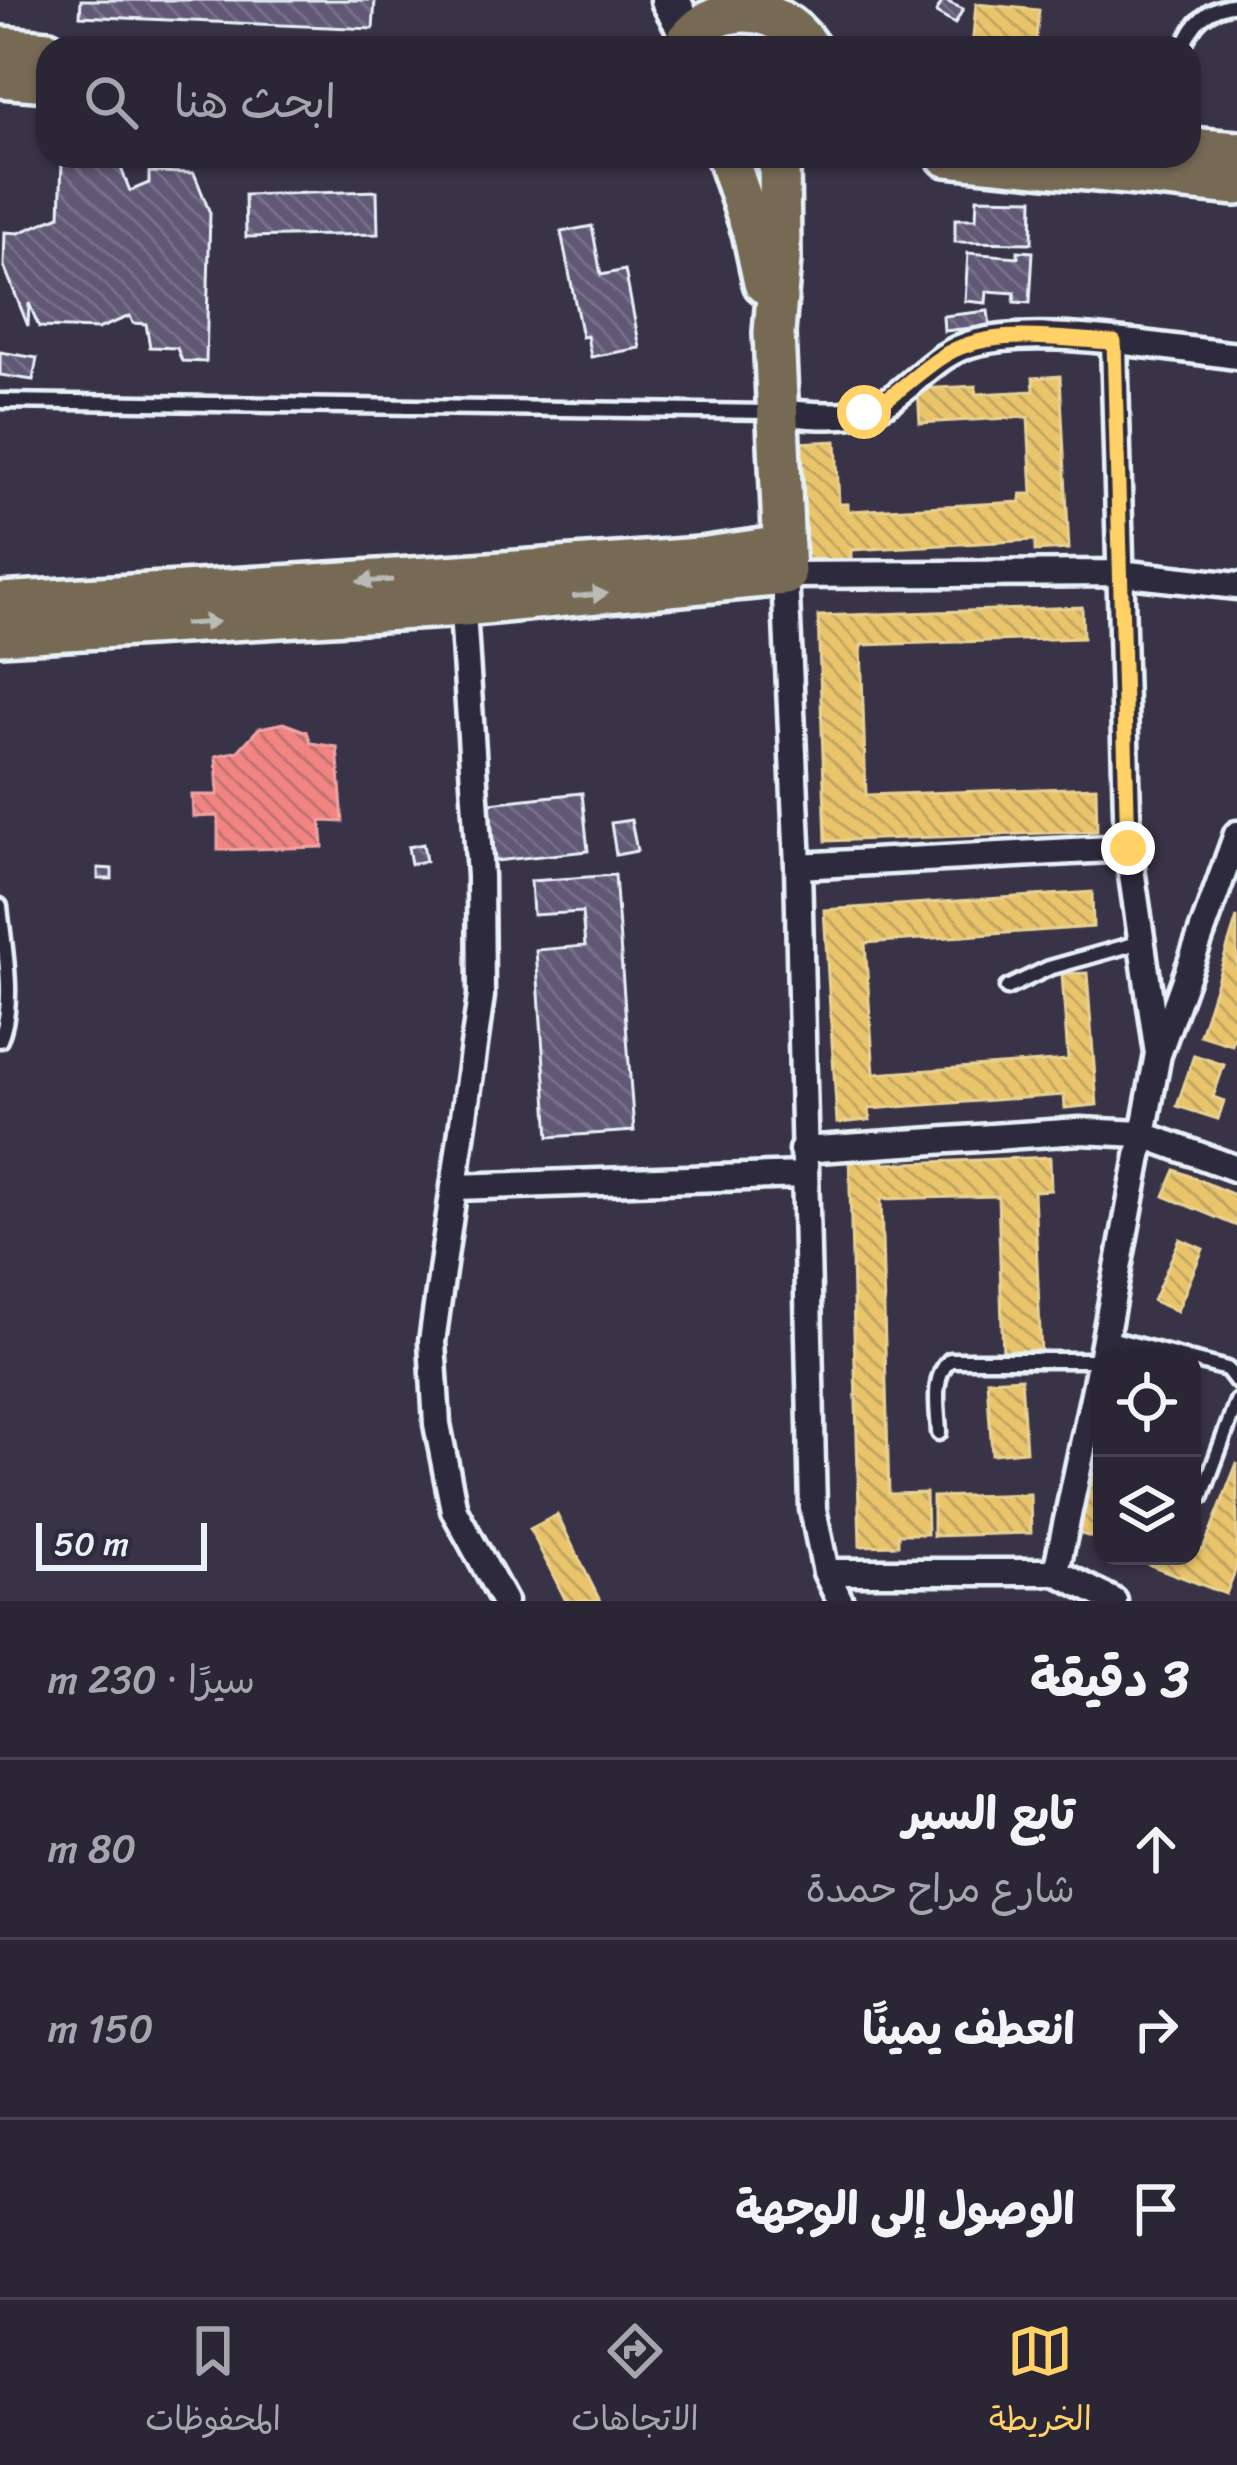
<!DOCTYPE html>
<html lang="ar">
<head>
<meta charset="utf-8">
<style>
  body { margin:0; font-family:Sriracha,"Playpen Sans Arabic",sans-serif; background:#373242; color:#f1f3f6; direction:rtl }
  .controls { position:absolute; right:36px; bottom:36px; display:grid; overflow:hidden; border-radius:24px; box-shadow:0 3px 9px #0004 }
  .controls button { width:108px; height:108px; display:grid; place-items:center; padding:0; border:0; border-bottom:3px solid #474351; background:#2b2636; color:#f1f3f6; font:60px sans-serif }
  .scale { position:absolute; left:36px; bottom:30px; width:171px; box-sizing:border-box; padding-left:12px; border:6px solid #e8f1f8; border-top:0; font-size:33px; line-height:42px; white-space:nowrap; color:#e8f1f8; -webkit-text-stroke:9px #2f2a3d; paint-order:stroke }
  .stop { position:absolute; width:36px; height:36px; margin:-27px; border:9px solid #ffd166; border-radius:50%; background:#fff }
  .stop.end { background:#ffd166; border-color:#fff; box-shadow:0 3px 12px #0008 }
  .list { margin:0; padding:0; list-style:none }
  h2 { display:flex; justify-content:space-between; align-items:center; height:156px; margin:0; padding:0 48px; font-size:51px }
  h2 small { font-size:39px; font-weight:400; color:#a6a5ad }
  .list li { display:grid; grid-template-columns:78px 1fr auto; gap:36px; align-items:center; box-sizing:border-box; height:180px; padding:0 48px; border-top:3px solid #474351 }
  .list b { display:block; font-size:45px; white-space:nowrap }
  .list p { margin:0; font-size:39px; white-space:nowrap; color:#a6a5ad }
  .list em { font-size:39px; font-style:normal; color:#a6a5ad }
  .icon { flex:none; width:66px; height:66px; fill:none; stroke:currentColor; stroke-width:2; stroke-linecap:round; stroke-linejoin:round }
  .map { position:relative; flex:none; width:1237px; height:1601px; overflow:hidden; direction:ltr }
  .search { position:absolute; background:#2b2636; box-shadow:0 3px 9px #0004; left:36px; right:36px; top:36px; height:132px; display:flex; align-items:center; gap:30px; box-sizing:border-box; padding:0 42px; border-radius:36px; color:#a6a5ad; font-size:45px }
  .sheet { height:696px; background:#2b2636 }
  nav { display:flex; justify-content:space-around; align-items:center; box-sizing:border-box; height:168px; border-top:3px solid #474351; background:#2b2636; font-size:33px; color:#a6a5ad }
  nav a { display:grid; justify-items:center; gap:6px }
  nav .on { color:#ffd166 }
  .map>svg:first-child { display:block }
  .homes { fill:url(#homes-back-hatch); stroke:#e9d295; stroke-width:3 }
  .health { fill:url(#health-back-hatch); stroke:#efa5a5; stroke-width:3 }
  .building { fill:url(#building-back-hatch); stroke:#e8f1f8; stroke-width:3 }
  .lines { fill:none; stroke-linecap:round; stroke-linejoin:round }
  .lane-casing { stroke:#e8f1f8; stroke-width:21 }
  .street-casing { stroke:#e8f1f8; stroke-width:33 }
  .secondary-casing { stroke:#e8f1f8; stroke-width:45 }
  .primary-casing { stroke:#e8f1f8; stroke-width:48 }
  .lane { stroke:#2f2a3d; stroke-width:12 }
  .street { stroke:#2f2a3d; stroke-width:24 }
  .secondary { stroke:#2f2a3d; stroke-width:36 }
  .primary { stroke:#766a55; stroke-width:39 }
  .oneway { fill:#babbb7 }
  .route { stroke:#ffd166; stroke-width:15 }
</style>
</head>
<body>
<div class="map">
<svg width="1237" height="1601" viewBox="0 0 1237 1601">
  <defs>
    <pattern id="homes-back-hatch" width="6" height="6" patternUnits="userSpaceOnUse" patternTransform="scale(3)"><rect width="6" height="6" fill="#e9c46a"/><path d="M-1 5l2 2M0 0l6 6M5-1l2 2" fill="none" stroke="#c0a562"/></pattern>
    <pattern id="health-back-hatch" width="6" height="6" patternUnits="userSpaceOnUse" patternTransform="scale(3)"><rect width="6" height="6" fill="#f28482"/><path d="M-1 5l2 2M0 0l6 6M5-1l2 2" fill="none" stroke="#be7271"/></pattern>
    <pattern id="building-back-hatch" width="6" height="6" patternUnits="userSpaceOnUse" patternTransform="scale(3)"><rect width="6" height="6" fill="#615875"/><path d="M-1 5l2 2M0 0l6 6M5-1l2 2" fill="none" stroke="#787089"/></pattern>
  </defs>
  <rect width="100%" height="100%" fill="#393348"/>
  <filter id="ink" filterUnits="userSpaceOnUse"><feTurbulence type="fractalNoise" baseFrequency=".00833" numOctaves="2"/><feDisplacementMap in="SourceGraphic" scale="24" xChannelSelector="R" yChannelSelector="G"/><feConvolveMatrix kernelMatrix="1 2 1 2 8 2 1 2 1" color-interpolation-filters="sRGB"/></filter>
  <g filter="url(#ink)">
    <!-- homes -->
    <path class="homes" d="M976,4L1039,10L1035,48H972Z
      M1060,376L1069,549L1035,551V540L851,550V561L803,564L796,443L836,441L839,504H848V511L1021,502V494H1032L1028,417L920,423L918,389L976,386V394L1034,391L1033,378Z
      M1082,607L1083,638L861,645L866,795L1096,787L1097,831L826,841L818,616Z
      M1092,892L1093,927L865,943L874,1074L1068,1060L1062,974L1087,973L1097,1105L1065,1108L1064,1095L869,1109L870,1120L837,1123L824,910Z
      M1237,917V1030L1232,1045L1200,1035Z
      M1194,1055L1224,1065L1213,1097L1224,1101L1218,1119L1177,1106Z
      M883,1151L884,1164L1050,1157L1051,1190L1034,1191L1041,1355L1003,1357L998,1196L881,1199L889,1494L926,1493L927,1534H898V1545L860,1546L849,1153Z
      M1175,1170L1237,1196V1226L1164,1196Z
      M1180,1239L1203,1249L1177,1311L1153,1301Z
      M1021,1378L1026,1451L992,1454L987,1380Z
      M1102,1451V1541L1076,1532Z
      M1237,1463V1566L1226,1594L1127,1556H1192V1546L1203,1550Z
      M1030,1494L1031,1533L933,1536V1497Z
      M557,1515L600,1601H566L530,1529Z"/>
    <!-- health -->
    <path class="health" d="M283,723L307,732L311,743L337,747L343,822L321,821L323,847L218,850V816L193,817L192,795H218L216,756L238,751L259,728Z"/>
    <!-- building -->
    <path class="building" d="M81,0H375L373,29L80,16Z
      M943,0L963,9L955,24L936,13Z
      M62,162L119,163L130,191L149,183V172L194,173L210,213L206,362L182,361L177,348L150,347L146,324L133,323L130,316L98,329L39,327L29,303L28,326L4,266L5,232L19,233L60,216Z
      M377,191L378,234L246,237L245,195Z
      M977,198L1033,199L1032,243L955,242V219H976Z
      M592,226L601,275L625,270L640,348L591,357L587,336L582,337L561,232Z
      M1018,251L1033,252L1030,303L1014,302L1015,293L987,291L986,303L965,301L968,253L1018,257Z
      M988,311L990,326L944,331L943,316Z
      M0,352L37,358L33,380L0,375Z
      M582,793L588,851L495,861L489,803Z
      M631,820L637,851L616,855L611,823Z
      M423,844L426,861L411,864L408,847Z
      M98,868L112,869V879H98Z
      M615,875L634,1131L549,1137L536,950L585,946L582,912L533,915L531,881Z"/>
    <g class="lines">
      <!-- lane casing -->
      <g class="lane-casing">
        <path id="lane" d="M1183,48C1193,21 1208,7 1237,4
          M0,401L770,412
          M0,906C4,948 16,1001 0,1040
          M1007,988L1049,968L1141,942
          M1106,1337L1185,1358
          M1192,1360L1227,1369L1237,1382
          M939,1433C938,1409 931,1377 950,1360H1100
          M1202,1496L1237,1401"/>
      </g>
      <!-- street casing -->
      <g class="street-casing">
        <path id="street" d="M777,412C818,416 859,422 894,397C922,376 942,350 978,342C1045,326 1166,348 1237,356
          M462,596L480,876L481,996L432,1342L437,1424L454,1510L504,1601
          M798,866L1128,848
          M1159,1052L1237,834
          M802,1150L1080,1131L1141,1134L1237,1169
          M455,1187L803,1175
          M826,1572H1056L1114,1601
          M1056,1572L1101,1360L1158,1054L1128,848L1114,342
          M840,1601L826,1572L813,1509L798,866L785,575L1119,573L1237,586"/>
      </g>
      <!-- secondary casing -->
      <g class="secondary-casing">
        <path id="secondary" d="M670,0L689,34"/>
      </g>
      <!-- primary casing -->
      <g class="primary-casing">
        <path id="primary" d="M0,47L48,51
          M682,48C711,0 778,0 809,48
          M0,77L48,81
          M1189,148L1237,152
          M727,156L753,232L764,283
          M947,156L1237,185
          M0,603L461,575L700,558L784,546
          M0,634L463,606L785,575L774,333L780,259L779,156"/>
      </g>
      <!-- lane -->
      <use href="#lane" class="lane"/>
      <!-- street -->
      <use href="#street" class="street"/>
      <!-- secondary -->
      <use href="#secondary" class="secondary"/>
      <!-- primary -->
      <use href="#primary" class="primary"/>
    </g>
    <!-- one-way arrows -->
    <defs><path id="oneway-solid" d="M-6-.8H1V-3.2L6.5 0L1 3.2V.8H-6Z" transform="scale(3)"/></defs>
    <g class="oneway">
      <use href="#oneway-solid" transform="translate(375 581) rotate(177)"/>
      <use href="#oneway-solid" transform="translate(590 595) rotate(-5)"/>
      <use href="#oneway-solid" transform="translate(201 623) rotate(-4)"/>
    </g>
  </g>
  <g class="lines" filter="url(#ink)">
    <!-- route -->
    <path class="route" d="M864,412C894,398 913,376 940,358C988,325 1059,340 1114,342L1128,848"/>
  </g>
</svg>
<div class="controls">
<button><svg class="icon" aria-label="locate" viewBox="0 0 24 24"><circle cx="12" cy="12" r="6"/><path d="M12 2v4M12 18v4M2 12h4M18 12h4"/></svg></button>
<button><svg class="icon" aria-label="layers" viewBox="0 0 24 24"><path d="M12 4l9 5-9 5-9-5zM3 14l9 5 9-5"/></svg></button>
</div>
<div class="scale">50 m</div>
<div class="stop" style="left:864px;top:412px"></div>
<div class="stop end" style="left:1128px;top:848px"></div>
<div class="search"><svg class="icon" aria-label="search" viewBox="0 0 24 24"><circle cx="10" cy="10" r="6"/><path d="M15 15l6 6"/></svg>ابحث هنا</div>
</div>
<section class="sheet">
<h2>3 دقيقة<small>سيرًا · 230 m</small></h2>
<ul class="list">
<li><svg class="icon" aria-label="ahead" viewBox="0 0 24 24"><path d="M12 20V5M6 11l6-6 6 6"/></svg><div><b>تابع السير</b><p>شارع مراح حمدة</p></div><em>80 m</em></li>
<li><svg class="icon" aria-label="right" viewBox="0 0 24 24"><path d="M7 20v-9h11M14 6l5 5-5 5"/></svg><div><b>انعطف يمينًا</b></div><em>150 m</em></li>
<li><svg class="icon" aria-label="arrive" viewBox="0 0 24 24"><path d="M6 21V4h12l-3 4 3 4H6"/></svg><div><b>الوصول إلى الوجهة</b></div></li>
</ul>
</section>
<nav>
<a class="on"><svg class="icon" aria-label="map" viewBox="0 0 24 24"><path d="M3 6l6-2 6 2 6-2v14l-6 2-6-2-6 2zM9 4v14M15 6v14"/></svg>الخريطة</a>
<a><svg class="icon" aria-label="directions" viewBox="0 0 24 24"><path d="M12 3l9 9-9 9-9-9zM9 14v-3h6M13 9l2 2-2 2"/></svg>الاتجاهات</a>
<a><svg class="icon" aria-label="saved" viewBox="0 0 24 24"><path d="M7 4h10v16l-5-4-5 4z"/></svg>المحفوظات</a>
</nav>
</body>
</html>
